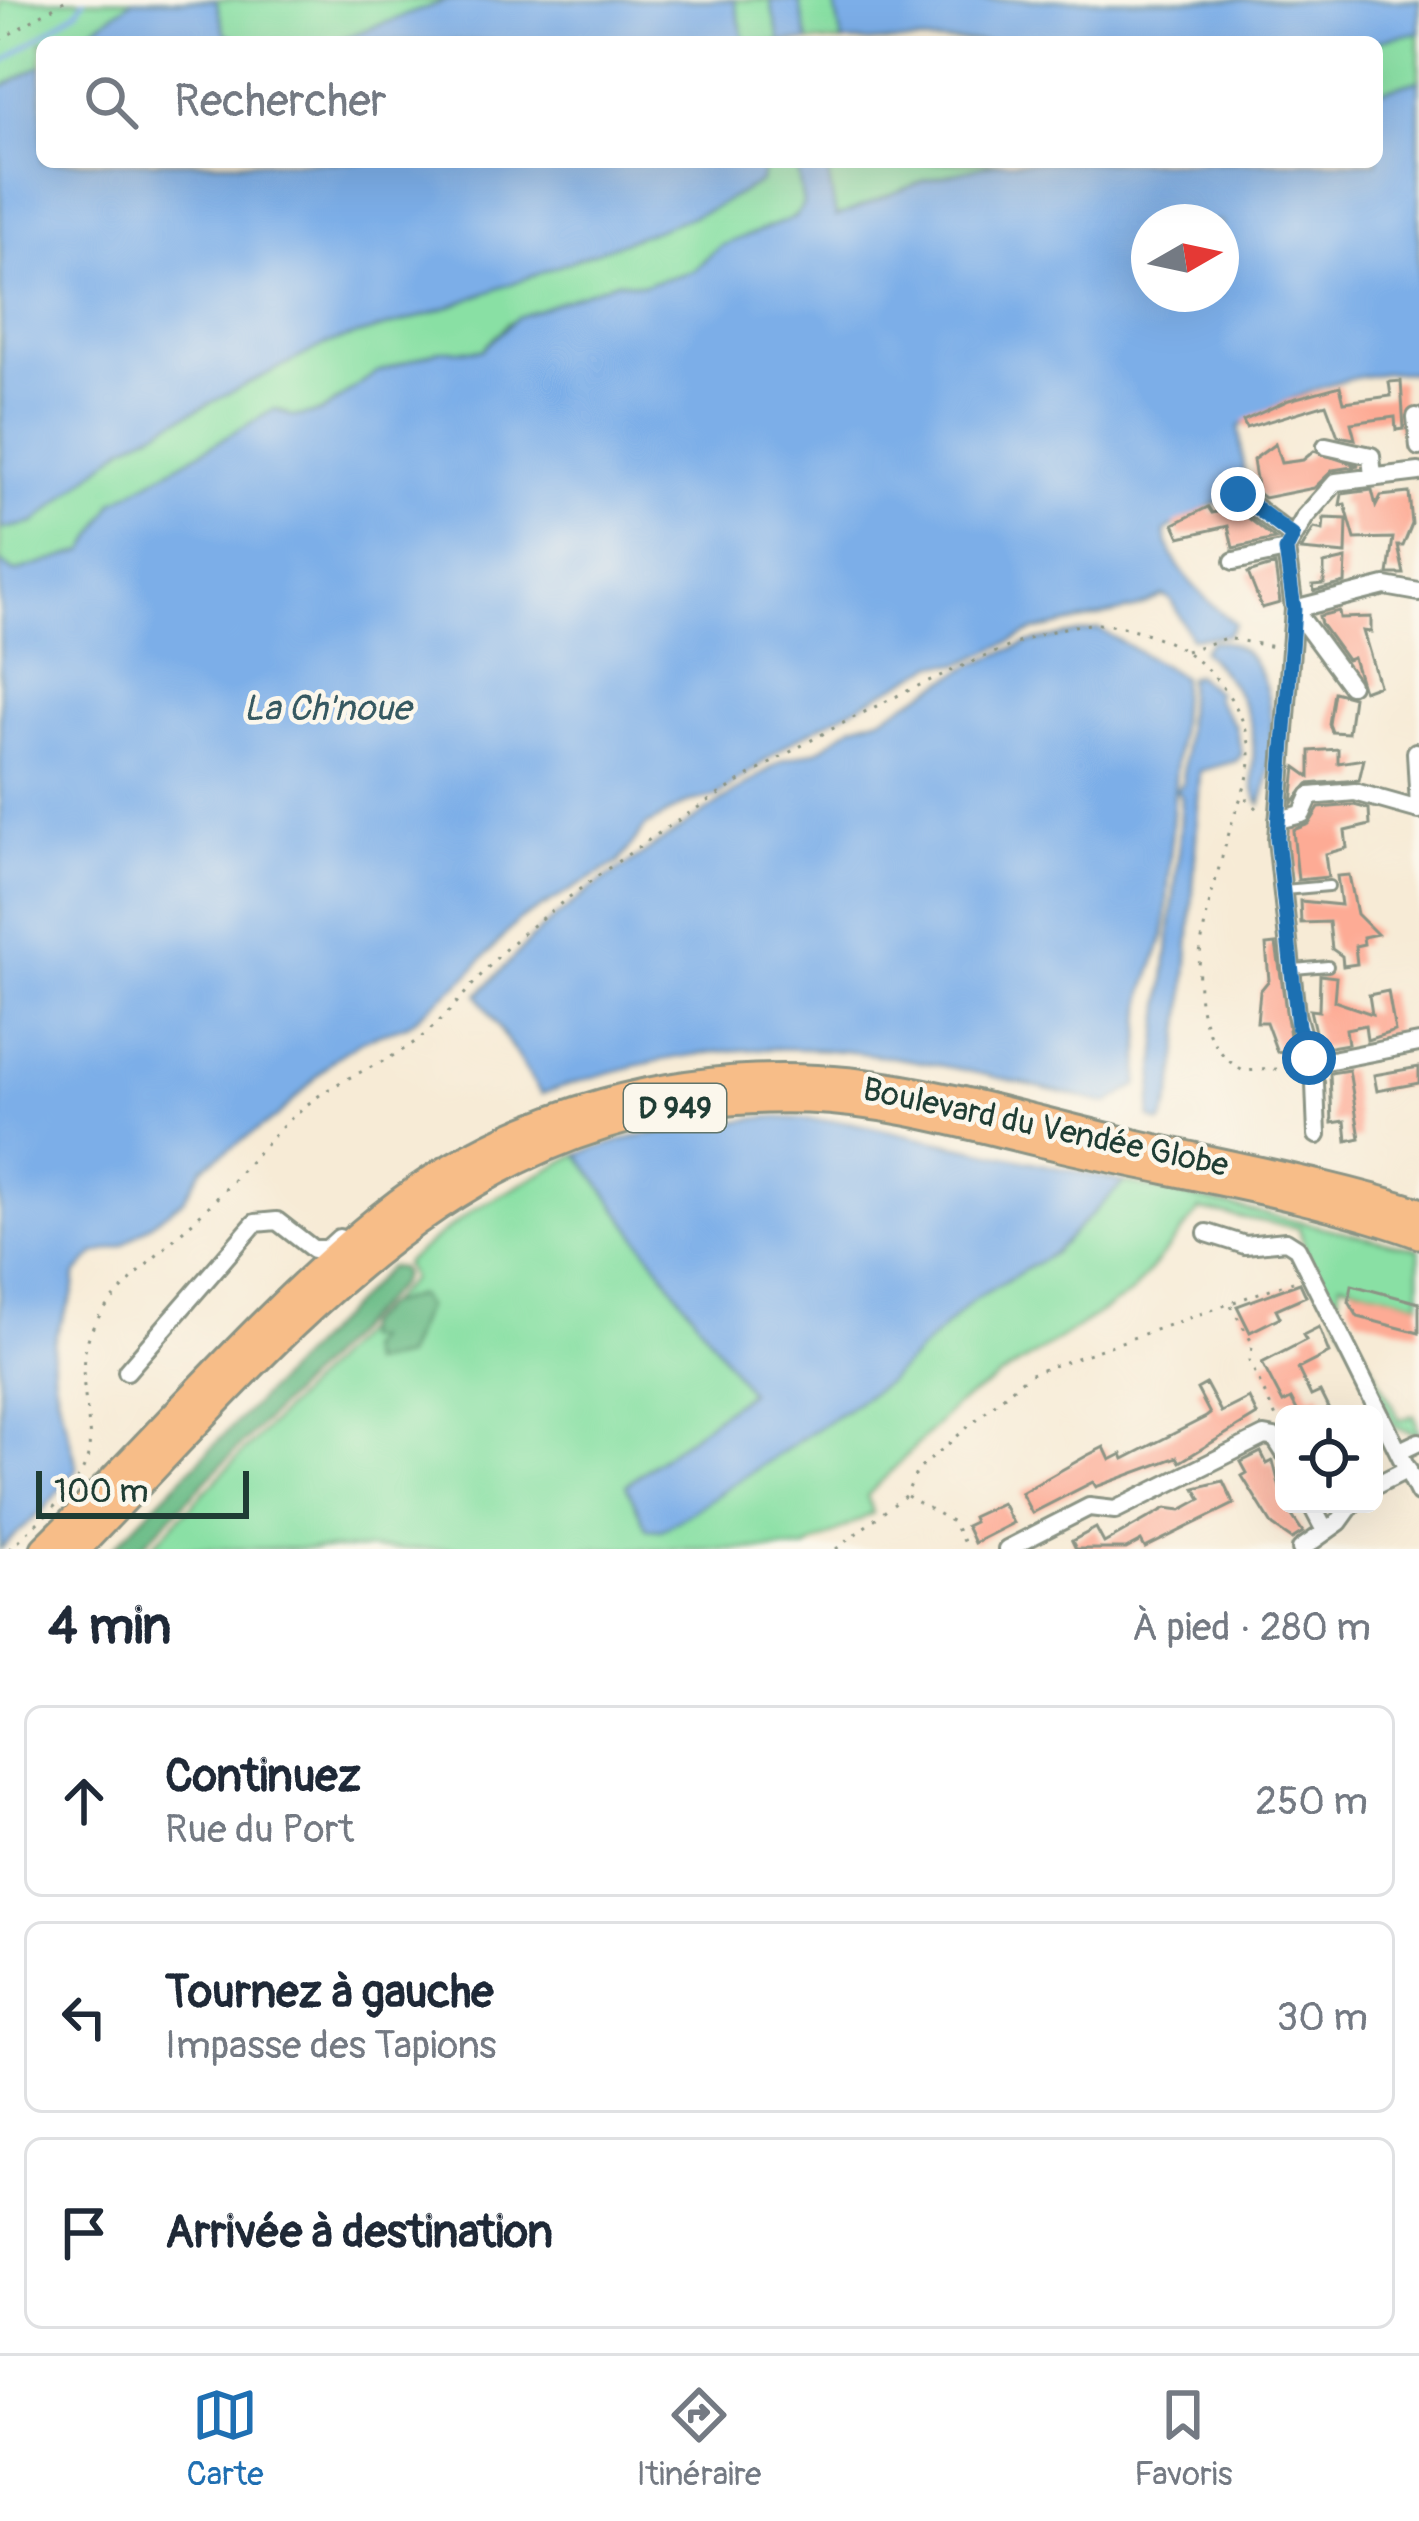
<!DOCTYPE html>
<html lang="fr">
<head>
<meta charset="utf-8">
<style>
  body { margin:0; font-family:Pangolin,sans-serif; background:#f2f2f3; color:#1f2937 }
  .controls { position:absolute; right:36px; bottom:36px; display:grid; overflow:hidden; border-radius:18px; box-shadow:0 12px 48px #0002 }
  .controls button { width:108px; height:108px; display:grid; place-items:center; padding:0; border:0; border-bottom:3px solid #e0e1e3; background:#fff; color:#1f2937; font:60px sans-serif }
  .compass { position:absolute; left:1131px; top:204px; width:108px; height:108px; border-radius:50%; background:#fff; box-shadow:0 12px 48px #0002; rotate:81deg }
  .scale { position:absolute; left:36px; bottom:30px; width:213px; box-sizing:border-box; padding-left:12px; border:6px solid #1f3d34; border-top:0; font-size:33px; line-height:42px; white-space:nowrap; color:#1f3d34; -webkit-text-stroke:9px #fbf7ec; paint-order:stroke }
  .stop { position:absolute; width:36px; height:36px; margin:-27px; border:9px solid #1f6fb2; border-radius:50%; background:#fff }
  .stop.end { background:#1f6fb2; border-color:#fff; box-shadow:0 3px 12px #0008 }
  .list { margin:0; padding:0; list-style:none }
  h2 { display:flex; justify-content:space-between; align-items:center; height:156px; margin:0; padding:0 48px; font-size:51px }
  h2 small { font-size:39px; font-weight:400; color:#747a83 }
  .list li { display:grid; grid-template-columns:78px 1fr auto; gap:36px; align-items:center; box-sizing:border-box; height:192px; margin:0 24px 24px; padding:0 24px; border:3px solid #e0e1e3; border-radius:18px }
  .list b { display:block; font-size:45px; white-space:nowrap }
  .list p { margin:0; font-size:39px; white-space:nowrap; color:#747a83 }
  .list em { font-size:39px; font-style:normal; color:#747a83 }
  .icon { flex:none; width:66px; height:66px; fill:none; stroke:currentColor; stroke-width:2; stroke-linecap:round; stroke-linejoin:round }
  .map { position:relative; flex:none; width:1419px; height:1549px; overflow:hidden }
  .search { position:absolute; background:#fff; box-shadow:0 12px 48px #0002; left:36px; right:36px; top:36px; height:132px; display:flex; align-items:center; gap:30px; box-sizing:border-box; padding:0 42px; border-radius:18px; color:#747a83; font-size:45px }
  .sheet { height:804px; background:#fff }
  nav { display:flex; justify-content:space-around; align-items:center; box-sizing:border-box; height:168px; border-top:3px solid #e0e1e3; background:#fff; font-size:33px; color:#747a83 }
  nav a { display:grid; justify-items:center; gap:6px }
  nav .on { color:#1f6fb2 }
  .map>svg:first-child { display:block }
  .green { fill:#89e0a4; stroke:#548e6c; stroke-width:3 }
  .forest { fill:#6ebe8a; stroke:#467e5f; stroke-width:3 }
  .water { fill:#7caee8; stroke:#4e768e; stroke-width:3; fill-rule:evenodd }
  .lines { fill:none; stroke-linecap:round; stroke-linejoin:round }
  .stream { stroke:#7caee8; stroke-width:4.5 }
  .building { fill:#fdab95 }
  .service-casing { stroke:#8b9485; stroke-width:14 }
  .minor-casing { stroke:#8b9485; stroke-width:22 }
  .primary-casing { stroke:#8b9485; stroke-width:33 }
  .path { stroke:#8b9485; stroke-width:3; stroke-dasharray:3 9; stroke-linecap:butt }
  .service { stroke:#fff; stroke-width:8 }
  .minor { stroke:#fff; stroke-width:16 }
  .primary { stroke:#f7bd88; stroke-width:27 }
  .route { stroke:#1f6fb2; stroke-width:15 }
  .labels { text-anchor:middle; stroke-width:9; stroke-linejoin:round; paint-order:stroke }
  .shield { fill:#fbf7ec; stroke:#61756b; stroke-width:3 }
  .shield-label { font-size:30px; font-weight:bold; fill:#1f3d34 }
  .street-label { font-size:33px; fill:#1f3d34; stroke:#fbf7ec }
  .water-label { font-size:36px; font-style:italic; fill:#365961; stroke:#fbf7ec }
</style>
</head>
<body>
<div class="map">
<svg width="1419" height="1549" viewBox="0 0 1419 1549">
  <rect width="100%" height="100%" fill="#fbf7ec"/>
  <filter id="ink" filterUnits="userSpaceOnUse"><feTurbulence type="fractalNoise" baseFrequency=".00833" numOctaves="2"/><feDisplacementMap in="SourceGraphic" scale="24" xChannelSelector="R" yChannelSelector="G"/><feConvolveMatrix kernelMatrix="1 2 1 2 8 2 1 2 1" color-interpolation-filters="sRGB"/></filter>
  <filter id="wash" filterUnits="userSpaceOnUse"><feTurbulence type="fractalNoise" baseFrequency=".004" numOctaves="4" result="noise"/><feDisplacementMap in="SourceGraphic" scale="48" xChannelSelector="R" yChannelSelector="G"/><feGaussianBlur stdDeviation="2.7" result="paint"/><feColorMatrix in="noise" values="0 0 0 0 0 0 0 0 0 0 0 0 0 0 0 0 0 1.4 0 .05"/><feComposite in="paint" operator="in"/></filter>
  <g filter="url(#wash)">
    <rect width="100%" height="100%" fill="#f7ebd6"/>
    <!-- green -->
    <path class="green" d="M0,0H1419V80L1377,92V42H42V162H1001L923,181L839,217L802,210L786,223L712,252L693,271L642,285L617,281L508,323L482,350L448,351L367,379L321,412L293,417L279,410L86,551L15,572L0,562Z
      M578,1154L750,1392L626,1485L840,1414L888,1381L973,1300L1052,1254L1124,1182L1419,1249V1303L1341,1282L1338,1301L1400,1420L1414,1415L1419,1436L1394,1426L1308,1259L1299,1228L1200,1210L1131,1293L956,1405L867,1496L873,1513L804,1549H149L411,1279L404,1263L473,1210Z"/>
    <!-- forest -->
    <path class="forest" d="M389,1267L400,1268L403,1276L398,1285L139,1549H112Z
      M418,1295L425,1307L404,1357L369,1364L365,1349L373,1339H362V1327L384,1305Z"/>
    <!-- water -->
    <path class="water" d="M133,0H216L225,35L248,42H74Z
      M448,0H734L745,42H332Z
      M770,0H799L808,42H780Z
      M834,0H1419V32L1369,42H842Z
      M42,65V162H764L761,182L709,210L427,315L326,344L124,447L34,523L2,529L0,88Z
      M1419,80V373C1357,368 1291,395 1239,427L1245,487L1165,531C1168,567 1208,602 1235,624L1227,635L1191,638L1171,600L1163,596L1134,609L1034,631L961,664H936L792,741L715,797L687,803L646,826L619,862L518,921L465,978L409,1024L363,1040L335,1058L278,1116L203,1167L184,1199L122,1246L94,1254L75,1275C76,1305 55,1323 53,1349C49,1389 70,1429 77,1469L45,1508L0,1549V562L15,572L85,551L114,502L275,409L293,417L321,412L377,372L440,350H482L518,317L617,281L642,285L693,271L720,246L796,217L803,204L796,162H826L836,217L923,181L1001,162H1377V92ZM1149,222H1221V294H1149Z
      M1099,629L1182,677L1165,934L1144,992L1138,1085L1108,1104C891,1051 759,1016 541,1094L478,995L539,931L591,889L783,760L819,750L853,725L884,716L974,664L1027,643Z
      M1210,641C1282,638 1279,760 1261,804C1247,787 1256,761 1253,739C1249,702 1228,676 1202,651Z
      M1195,675L1216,692L1215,698L1235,726L1242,754L1236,761L1200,771C1196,827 1186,1092 1161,1123L1150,1118L1179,849L1182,798L1177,790L1183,783L1188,678Z
      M768,1117L848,1122L1124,1182L1052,1254L973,1300L888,1381L696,1509L661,1530L647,1529L626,1485L749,1392L578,1154L641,1135Z"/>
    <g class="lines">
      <!-- stream -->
      <path class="stream" d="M0,64L77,11L84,0"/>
    </g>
    <g id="blocks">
      <!-- building -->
      <path class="building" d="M1401,381L1404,429L1396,430L1395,417L1351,423L1355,439L1338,436L1326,404L1246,428L1243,421L1289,400L1340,386L1344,402L1391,396L1389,382Z
        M1275,444L1281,463L1303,460L1314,451L1359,466L1333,470L1314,488L1264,498L1249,486H1257L1253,460Z
        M1372,490L1376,506L1381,496L1409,493L1412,524L1403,546H1398L1404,574H1388L1393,538L1355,539L1345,504L1340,505L1342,494Z
        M1208,507L1212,513L1236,508L1275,539L1233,548L1228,526L1180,537L1174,524Z
        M1324,518L1347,519L1346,554L1301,550L1314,528L1323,530Z
        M1346,559L1345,583L1314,591L1313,585L1324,584V564Z
        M1275,565L1280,603L1262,608L1248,573Z
        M1339,611L1340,618L1371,617V632L1363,631L1379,685L1363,691L1353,658L1347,660L1321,624L1319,616Z
        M1334,692L1353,697L1348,733L1332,732L1329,724Z
        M1338,749V763L1364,759L1359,780L1308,784L1292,803L1296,767L1310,777V751Z
        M1354,805L1369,809L1370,825L1345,831L1347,848L1325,854L1328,877L1298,880L1293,830L1309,824L1319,808Z
        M1349,875L1357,914L1377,934L1363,937L1364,944L1355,946L1357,964L1343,966L1342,956L1332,949L1329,922L1301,923L1300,901L1341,905L1337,876Z
        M1276,944L1292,1049L1277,1052L1266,1022H1257L1260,991L1269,980L1266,945Z
        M1320,975L1336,977L1334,1001L1372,1014L1369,995L1388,991L1395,1031L1367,1040L1365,1025L1346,1029L1348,1044L1319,1049L1310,1010L1319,1011Z
        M1419,1067V1083L1377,1091L1374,1075Z
        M1349,1070L1360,1138L1347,1141L1345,1121L1332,1123L1330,1073Z
        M1300,1283L1306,1296L1276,1309L1280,1317L1250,1332L1237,1306Z
        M1352,1285L1419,1303V1333L1358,1317L1349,1302Z
        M1319,1327L1329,1353L1298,1369L1311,1396L1320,1392L1331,1414H1299L1291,1399L1283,1403L1262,1363L1306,1340L1303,1335Z
        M1206,1384L1221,1412L1249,1398L1257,1415L1180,1462L1177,1457L1096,1487L1093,1482L1032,1513L1021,1493L1088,1455L1104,1447L1110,1460L1122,1454L1124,1459L1206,1417L1210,1414L1197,1389Z
        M1261,1452L1267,1464L1273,1461L1284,1504L1303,1532L1292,1539L1273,1526L1242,1476L1247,1473L1241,1462Z
        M1223,1481L1234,1504L1145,1548L1141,1541L1126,1549H1076L1072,1541L1096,1528L1104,1543L1166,1508L1181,1510L1201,1499L1195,1488Z
        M1002,1503L1013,1523L974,1543L966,1526L974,1522L972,1517Z"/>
    </g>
  </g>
  <g filter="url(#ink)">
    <use href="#blocks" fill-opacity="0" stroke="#8b9485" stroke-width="3"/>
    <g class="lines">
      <!-- service casing -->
      <g class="service-casing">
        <path id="service" d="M1284,890L1329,886
          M1294,969L1328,966"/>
      </g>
      <!-- minor casing -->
      <g class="minor-casing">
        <path id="minor" d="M1416,417L1419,447
          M1326,446L1371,456L1373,477
          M1238,494L1293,537
          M1234,561L1286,550
          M1350,685L1294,609L1385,586L1419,592
          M1416,752L1419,807
          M1278,820L1302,814L1310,796L1355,792L1419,810
          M1311,1064L1419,1043
          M1317,1135L1315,1083L1296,1014L1277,839L1294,609L1286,550L1305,517L1336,482L1419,472
          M1207,1233L1245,1245L1286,1241L1297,1248L1419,1493
          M127,1371L255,1223L277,1221L313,1249H327L339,1238
          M1400,1451L1419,1442
          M1374,1486L1408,1469
          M1311,1504L1325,1531
          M1007,1549L1089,1507L1115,1510L1264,1436L1275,1438L1284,1452
          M1301,1549L1339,1522L1352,1504"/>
      </g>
      <!-- primary casing -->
      <g class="primary-casing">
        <path id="primary" d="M45,1549C157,1440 260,1315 382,1216C512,1111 685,1065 851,1082C944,1092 1036,1121 1127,1142C1224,1165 1324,1182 1419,1212
          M76,1549C291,1328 467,1088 807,1099C894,1102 981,1129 1065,1148C1177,1174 1313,1195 1419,1234"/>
      </g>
      <!-- path -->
      <path class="path" d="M0,40L66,0
        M1186,651L1226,638L1274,647
        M1246,798L1261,812
        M1231,1306L1253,1344L1249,1360L1278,1422
        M907,1496L953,1522L967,1549
        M10,1549C33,1525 72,1496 85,1465C103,1422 58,1364 107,1306C139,1269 177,1238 211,1204C247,1168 278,1124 320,1095C351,1073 388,1063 419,1039C456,1011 486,962 528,929C664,821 819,726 979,659C1016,644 1057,624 1098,624C1127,625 1161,636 1186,652C1217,673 1249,715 1250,754C1251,781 1239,798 1232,822C1213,894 1162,1022 1243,1071L1293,1068
        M836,1549L906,1495L917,1471L1028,1375L1293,1281"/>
      <!-- service -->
      <use href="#service" class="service"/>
      <!-- minor -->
      <use href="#minor" class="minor"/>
      <!-- primary -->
      <use href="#primary" class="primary"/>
    </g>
  </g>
  <g class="lines" filter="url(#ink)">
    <!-- route -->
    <path class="route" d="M1238,494L1293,536L1286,550L1294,609L1277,838L1298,1026L1309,1058"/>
  </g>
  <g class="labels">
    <!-- shield labels -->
    <rect class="shield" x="624" y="1084" width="102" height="48" rx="9"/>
    <g class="shield-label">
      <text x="675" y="1118">D 949</text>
    </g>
    <!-- street labels -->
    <g class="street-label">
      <text transform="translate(1046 1126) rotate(12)" y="12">Boulevard du Vendée Globe</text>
    </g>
    <!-- water labels -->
    <g class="water-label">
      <text x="327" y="720">La Ch'noue</text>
    </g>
  </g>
</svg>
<div class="controls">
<button><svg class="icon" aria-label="locate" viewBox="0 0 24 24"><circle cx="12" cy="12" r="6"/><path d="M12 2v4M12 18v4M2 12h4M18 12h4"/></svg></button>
</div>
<svg class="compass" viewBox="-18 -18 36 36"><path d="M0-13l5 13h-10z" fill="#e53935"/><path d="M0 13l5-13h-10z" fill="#747a83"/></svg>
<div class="scale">100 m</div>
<div class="stop" style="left:1309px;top:1058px"></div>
<div class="stop end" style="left:1238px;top:494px"></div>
<div class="search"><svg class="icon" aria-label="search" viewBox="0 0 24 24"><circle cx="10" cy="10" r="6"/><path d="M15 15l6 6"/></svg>Rechercher</div>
</div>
<section class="sheet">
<h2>4 min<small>À pied · 280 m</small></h2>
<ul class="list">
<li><svg class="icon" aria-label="ahead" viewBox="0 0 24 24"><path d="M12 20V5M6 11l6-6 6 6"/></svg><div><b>Continuez</b><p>Rue du Port</p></div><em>250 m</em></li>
<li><svg class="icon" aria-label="left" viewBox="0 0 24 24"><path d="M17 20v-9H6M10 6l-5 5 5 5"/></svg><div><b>Tournez à gauche</b><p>Impasse des Tapions</p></div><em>30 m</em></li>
<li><svg class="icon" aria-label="arrive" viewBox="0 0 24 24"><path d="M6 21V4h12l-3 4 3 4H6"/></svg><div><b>Arrivée à destination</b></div></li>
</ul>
</section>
<nav>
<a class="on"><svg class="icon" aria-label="map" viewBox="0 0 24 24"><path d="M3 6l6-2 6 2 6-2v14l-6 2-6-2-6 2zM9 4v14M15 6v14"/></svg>Carte</a>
<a><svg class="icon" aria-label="directions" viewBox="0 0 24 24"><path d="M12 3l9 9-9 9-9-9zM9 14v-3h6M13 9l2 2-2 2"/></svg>Itinéraire</a>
<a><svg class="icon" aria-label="saved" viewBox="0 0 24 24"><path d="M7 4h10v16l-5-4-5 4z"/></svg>Favoris</a>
</nav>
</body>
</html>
